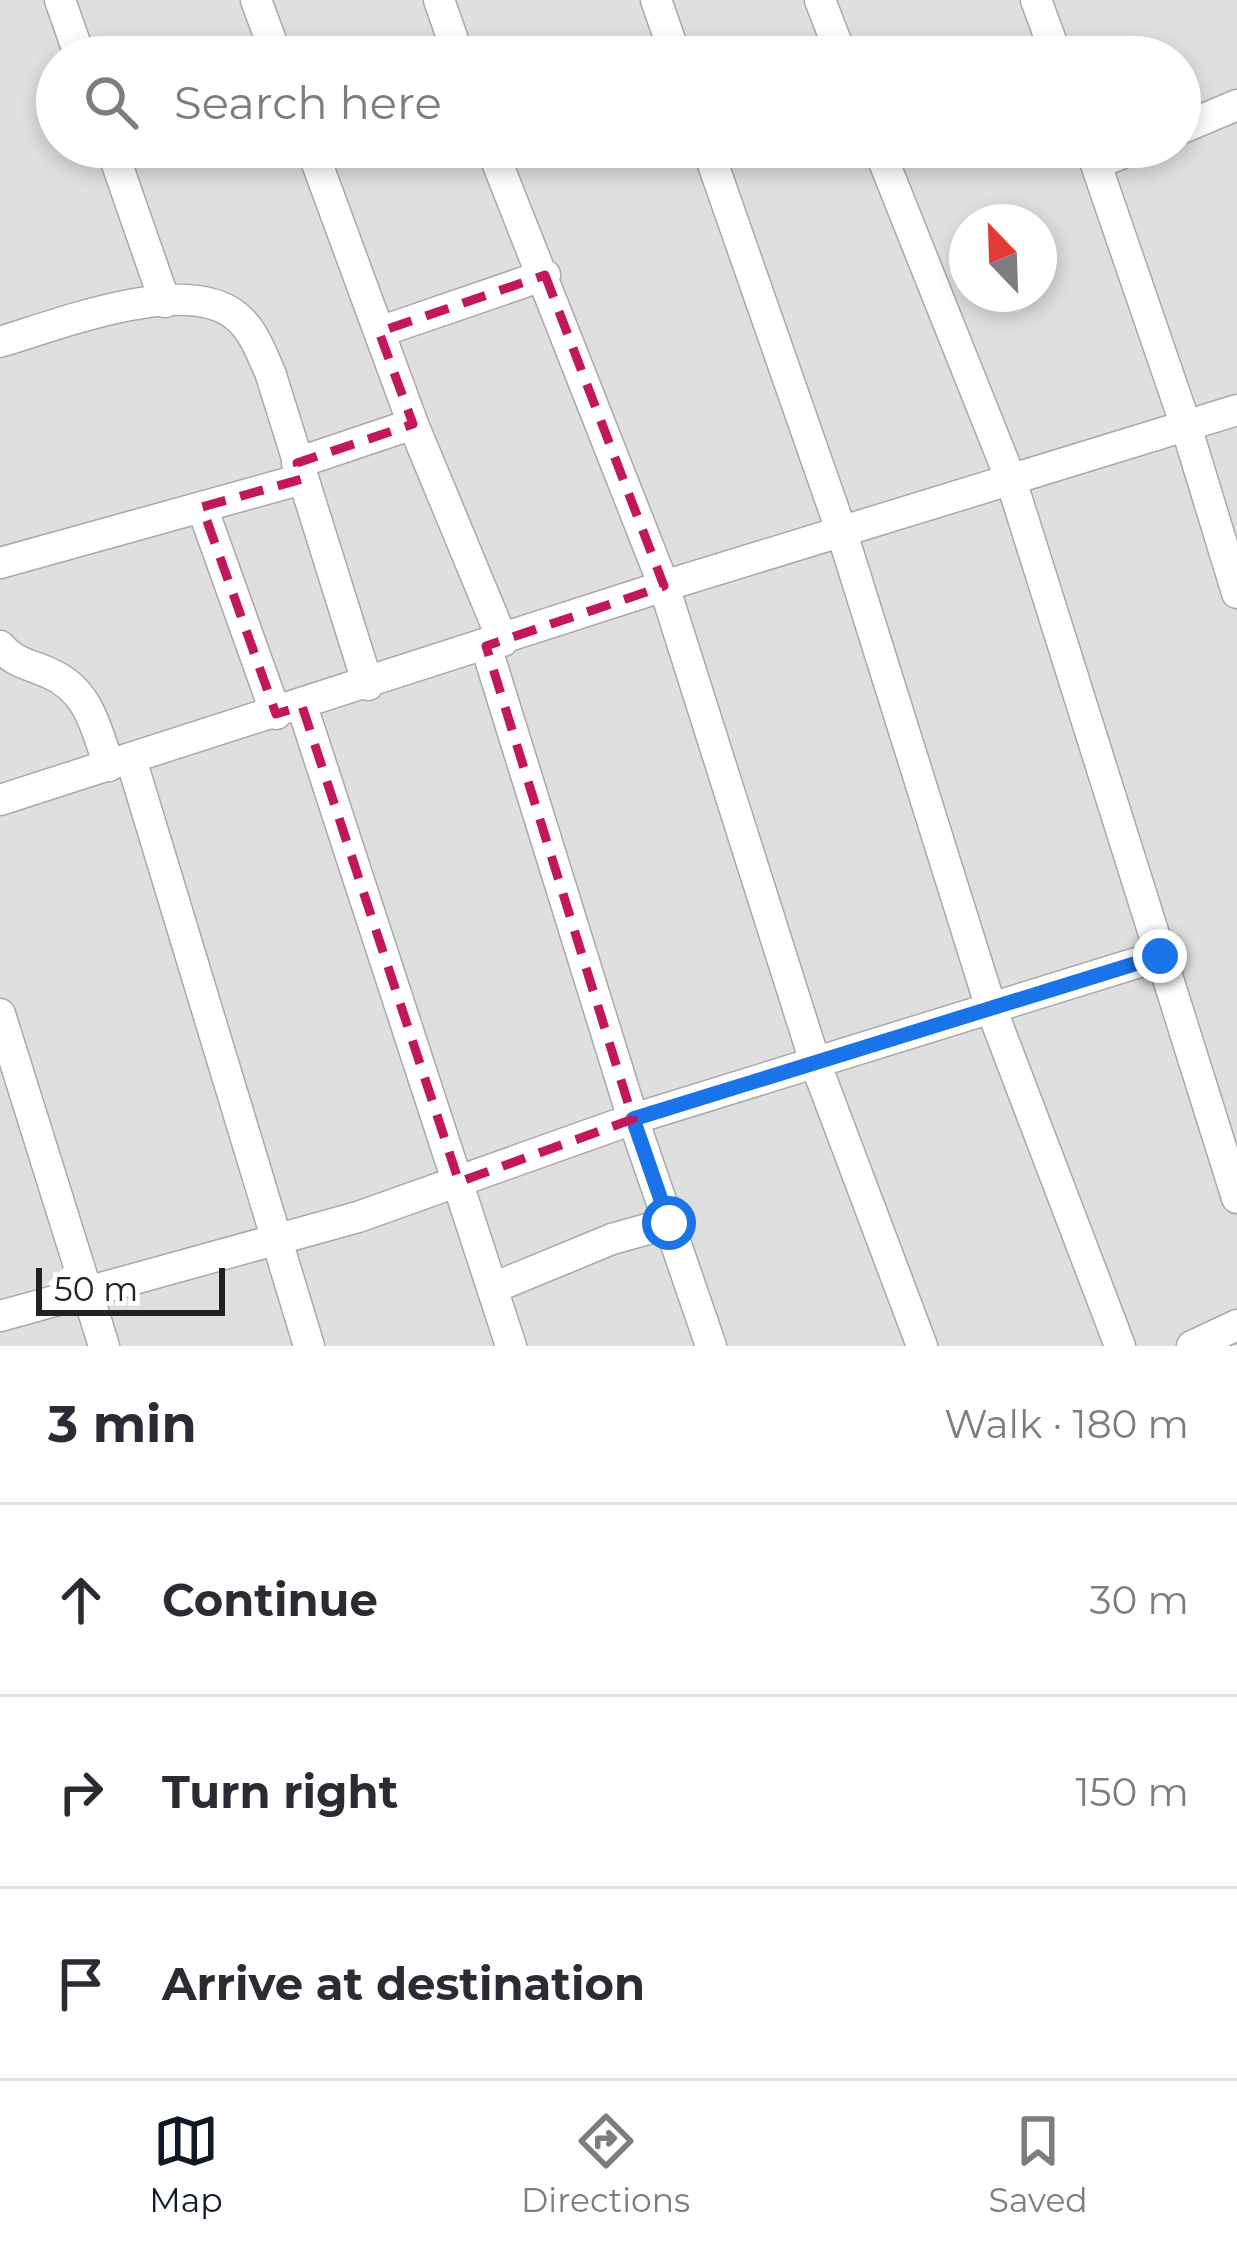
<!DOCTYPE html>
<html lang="en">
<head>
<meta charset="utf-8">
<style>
  body { margin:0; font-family:Montserrat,sans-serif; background:#f7f7f7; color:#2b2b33 }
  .compass { position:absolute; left:949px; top:204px; width:108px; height:108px; border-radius:50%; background:#fff; box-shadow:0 6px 18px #0003; rotate:337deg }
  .scale { position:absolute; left:36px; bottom:30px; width:189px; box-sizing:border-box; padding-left:12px; border:6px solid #222; border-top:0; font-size:33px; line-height:42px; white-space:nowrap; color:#222; -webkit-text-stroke:9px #fff; paint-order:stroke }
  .stop { position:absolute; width:36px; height:36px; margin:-27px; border:9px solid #1a73e8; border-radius:50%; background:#fff }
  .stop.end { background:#1a73e8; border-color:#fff; box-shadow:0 3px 12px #0008 }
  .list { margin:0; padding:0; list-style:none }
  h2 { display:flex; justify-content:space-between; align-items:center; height:156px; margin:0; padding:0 48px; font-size:51px }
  h2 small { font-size:39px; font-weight:400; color:#7c7c81 }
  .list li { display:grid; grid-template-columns:78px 1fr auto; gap:36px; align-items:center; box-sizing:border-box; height:192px; padding:0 48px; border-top:3px solid #e1e1e2 }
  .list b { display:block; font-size:45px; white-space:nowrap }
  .list em { font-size:39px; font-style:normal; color:#7c7c81 }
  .icon { flex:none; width:66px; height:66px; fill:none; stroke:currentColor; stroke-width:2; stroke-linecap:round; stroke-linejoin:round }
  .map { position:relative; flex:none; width:1237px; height:1346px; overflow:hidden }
  .search { position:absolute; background:#fff; box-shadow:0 6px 18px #0003; left:36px; right:36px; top:36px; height:132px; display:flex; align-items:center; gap:30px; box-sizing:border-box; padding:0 42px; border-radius:66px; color:#7c7c81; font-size:45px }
  .sheet { height:732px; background:#fff }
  nav { display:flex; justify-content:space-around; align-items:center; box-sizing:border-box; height:168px; border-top:3px solid #e1e1e2; background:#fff; font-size:33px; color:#7c7c81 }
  nav a { display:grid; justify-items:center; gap:6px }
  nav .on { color:#111827 }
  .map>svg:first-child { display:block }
  .residential { fill:#e0dfdf; fill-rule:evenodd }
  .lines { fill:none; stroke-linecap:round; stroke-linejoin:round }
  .minor-casing { stroke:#a9a9a9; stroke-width:33 }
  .minor { stroke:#fff; stroke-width:30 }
  .route { stroke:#1a73e8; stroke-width:15 }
  .marked { fill:none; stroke:#c2185b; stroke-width:9; stroke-dasharray:24 15; stroke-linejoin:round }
</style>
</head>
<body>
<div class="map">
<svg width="1237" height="1346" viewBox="0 0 1237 1346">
  <rect width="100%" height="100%" fill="#f2efe9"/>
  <!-- residential -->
  <path class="residential" d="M0,0H1237V1346H0ZM57,57H1180V147H57ZM967,222H1039V294H967Z"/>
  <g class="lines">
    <!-- minor casing -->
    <g class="minor-casing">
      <path id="minor" d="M60,0L80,57
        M256,0L277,57
        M439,0L459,57
        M656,0L676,57
        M820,0L842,57
        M1036,0L1057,57
        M1180,129L1237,105
        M111,147L165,302
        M311,147L413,424L503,641
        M491,147L664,586L815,1062L922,1346
        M707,147L842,533L991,1008L1120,1346
        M878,147L1011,480L1237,1198
        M1090,147L1186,426L1237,593
        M1096,164L1137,147
        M379,332L545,275
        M0,342C57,325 185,274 236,316C253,329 261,353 270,372L368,685
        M297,463L413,424
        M202,507L276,714
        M0,563L302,479
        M0,646C14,663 29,664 49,673C89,690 96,728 109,766
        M486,646L633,1119L711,1346
        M302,706L511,1346
        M131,759L309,1346
        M0,800L664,586L1237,410
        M0,1014L104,1346
        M493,1288L612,1239L669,1223
        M0,1316L358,1217L633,1119L1159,956
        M1192,1346L1237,1325"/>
    </g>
    <!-- minor -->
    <use href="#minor" class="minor"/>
  </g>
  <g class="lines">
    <!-- route -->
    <path class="route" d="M669,1223L633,1119L1160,956"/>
  </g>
  <!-- marked area -->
  <path class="marked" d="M545,275L664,586L486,646L633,1119L459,1182L302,706L276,714L202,507L302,479L297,463L413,424L379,332Z"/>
</svg>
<svg class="compass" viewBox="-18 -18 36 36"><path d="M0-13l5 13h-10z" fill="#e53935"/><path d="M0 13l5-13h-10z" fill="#7c7c81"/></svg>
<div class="scale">50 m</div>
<div class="stop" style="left:669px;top:1223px"></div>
<div class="stop end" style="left:1160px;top:956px"></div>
<div class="search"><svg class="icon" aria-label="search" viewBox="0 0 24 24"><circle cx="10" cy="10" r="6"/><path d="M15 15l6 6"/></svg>Search here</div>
</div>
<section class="sheet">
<h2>3 min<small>Walk · 180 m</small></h2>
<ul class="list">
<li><svg class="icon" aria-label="ahead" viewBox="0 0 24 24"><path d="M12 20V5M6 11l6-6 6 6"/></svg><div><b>Continue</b></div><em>30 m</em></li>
<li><svg class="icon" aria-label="right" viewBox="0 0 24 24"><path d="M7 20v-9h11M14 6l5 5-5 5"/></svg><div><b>Turn right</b></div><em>150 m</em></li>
<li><svg class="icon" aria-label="arrive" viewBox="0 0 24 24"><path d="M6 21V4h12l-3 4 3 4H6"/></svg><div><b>Arrive at destination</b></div></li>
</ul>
</section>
<nav>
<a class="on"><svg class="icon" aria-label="map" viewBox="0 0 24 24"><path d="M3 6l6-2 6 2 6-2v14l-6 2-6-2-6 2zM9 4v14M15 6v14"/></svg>Map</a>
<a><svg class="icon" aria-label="directions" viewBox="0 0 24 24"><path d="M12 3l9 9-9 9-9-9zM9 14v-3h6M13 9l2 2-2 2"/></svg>Directions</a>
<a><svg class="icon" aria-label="saved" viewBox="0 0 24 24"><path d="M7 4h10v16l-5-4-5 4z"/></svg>Saved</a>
</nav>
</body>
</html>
